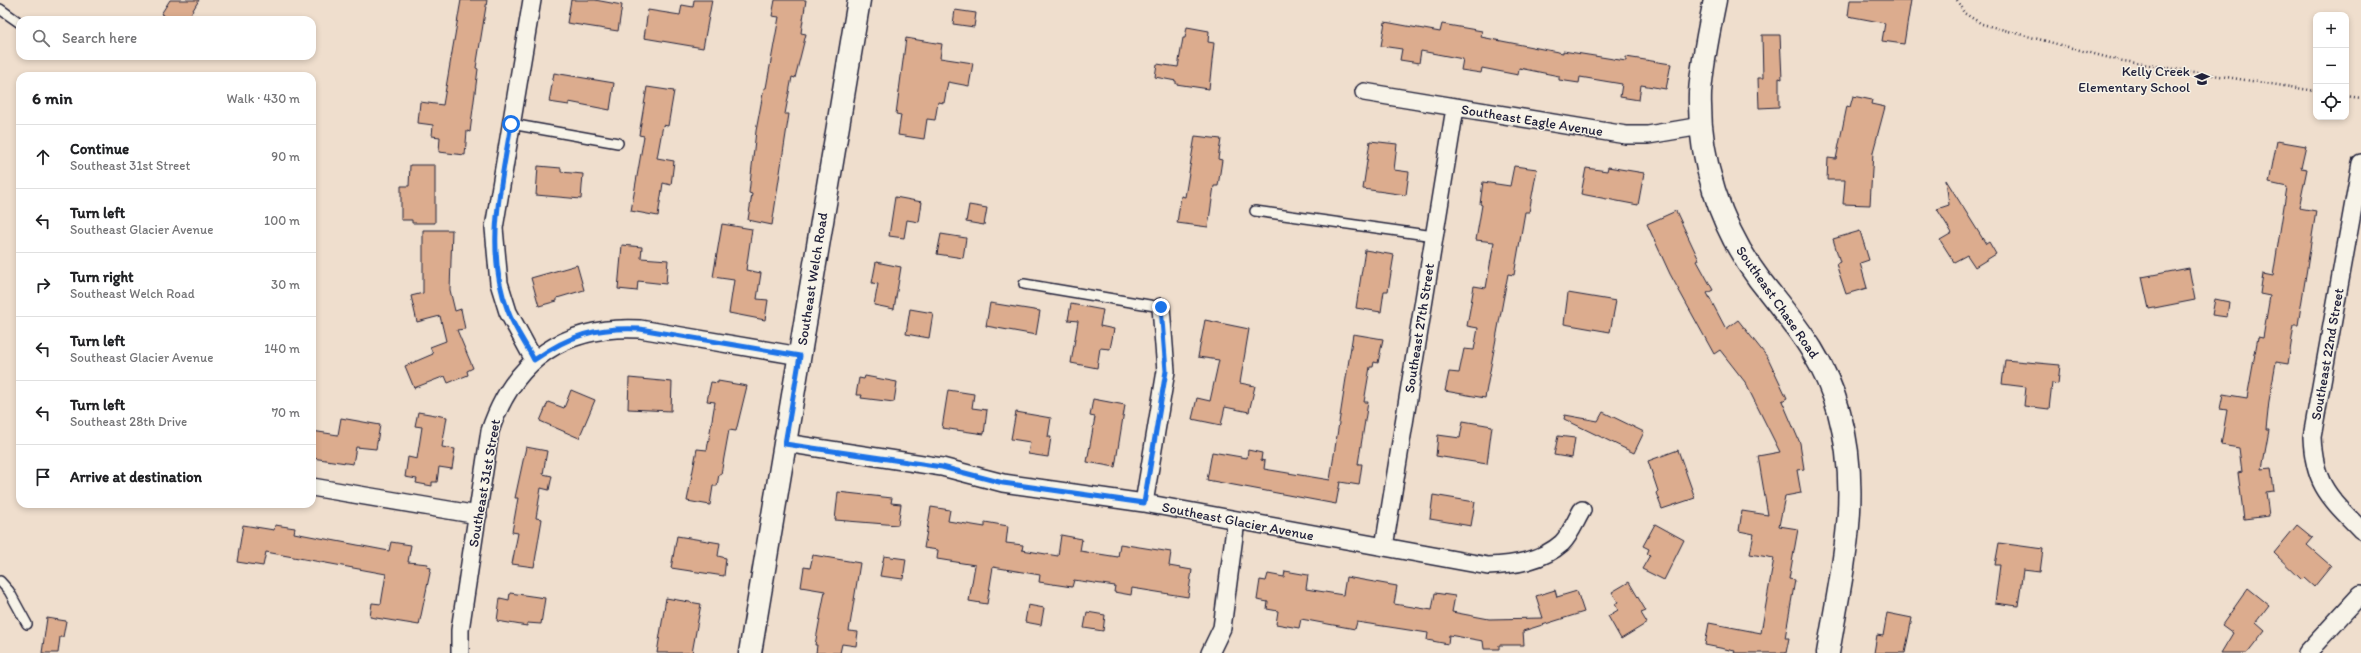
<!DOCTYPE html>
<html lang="en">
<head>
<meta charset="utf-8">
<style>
  body { margin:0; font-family:Itim,sans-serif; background:#f6f6f6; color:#202124 }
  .controls { position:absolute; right:12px; top:12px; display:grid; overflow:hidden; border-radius:8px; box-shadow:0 2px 6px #0003 }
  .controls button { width:36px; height:36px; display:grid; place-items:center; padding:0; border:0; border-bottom:1px solid #e0e0e0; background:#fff; color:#202124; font:20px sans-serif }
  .stop { position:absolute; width:12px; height:12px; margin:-9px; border:3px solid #1a73e8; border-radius:50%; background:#fff }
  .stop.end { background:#1a73e8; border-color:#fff; box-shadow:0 1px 4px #0008 }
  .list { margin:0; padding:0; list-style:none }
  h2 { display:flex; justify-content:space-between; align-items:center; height:52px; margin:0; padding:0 16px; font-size:17px }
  h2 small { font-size:13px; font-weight:400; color:#757577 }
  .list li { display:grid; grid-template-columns:26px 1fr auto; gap:12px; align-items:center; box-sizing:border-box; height:64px; padding:0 16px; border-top:1px solid #e0e0e0 }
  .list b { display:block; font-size:15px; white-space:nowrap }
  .list p { margin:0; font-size:13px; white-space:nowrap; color:#757577 }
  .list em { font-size:13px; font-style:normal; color:#757577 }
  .icon { flex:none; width:22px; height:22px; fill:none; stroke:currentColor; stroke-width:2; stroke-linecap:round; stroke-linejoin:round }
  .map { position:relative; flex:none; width:2361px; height:653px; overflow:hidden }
  .search { position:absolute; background:#fff; box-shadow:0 2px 6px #0003; left:16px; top:16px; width:300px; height:44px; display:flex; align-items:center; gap:10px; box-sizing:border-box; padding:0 14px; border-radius:12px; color:#757577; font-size:15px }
  .panel { position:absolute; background:#fff; box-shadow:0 2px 6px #0003; left:16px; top:72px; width:300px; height:436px; border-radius:12px }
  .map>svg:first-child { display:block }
  .building { fill:#dcac8e; stroke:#22223b }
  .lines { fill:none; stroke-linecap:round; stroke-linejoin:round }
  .lane-casing { stroke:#22223b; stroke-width:12 }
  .street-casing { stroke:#22223b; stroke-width:20 }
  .secondary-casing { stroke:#22223b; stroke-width:25 }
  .path { stroke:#22223b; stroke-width:2.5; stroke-dasharray:1 3; stroke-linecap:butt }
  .lane { stroke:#f7f3e8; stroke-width:9 }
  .street { stroke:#f7f3e8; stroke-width:17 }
  .secondary { stroke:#f7f3e8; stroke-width:22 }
  .route { stroke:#1a73e8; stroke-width:5 }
  .labels { text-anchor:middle; stroke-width:3; stroke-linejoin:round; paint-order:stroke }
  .poi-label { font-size:14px; fill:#22223b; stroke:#f7f3e8; text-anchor:end }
  .street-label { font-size:14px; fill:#22223b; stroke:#f7f3e8 }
</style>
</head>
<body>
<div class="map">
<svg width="2361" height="653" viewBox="0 0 2361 653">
  <rect width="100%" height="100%" fill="#efdecd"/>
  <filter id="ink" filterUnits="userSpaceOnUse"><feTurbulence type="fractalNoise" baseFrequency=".025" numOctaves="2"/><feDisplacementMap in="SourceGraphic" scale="8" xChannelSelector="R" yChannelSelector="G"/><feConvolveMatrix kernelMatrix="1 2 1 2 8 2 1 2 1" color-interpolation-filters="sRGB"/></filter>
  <g filter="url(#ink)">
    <!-- building -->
    <path class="building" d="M170,0H199L187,20H172L161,14Z
      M461,0H487L476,68L478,69L470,132L467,131L465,155L439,152L440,137L432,136L433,125L418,123L420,102L443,105Z
      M571,0H595L622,5L618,31L567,23Z
      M694,0H712L703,48L644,38L648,10L680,15L682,5L693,7Z
      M775,0H806L801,33L806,34L795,78L792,77L785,114H789L772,225L748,220L752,194L749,193L756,131L764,88H766L779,17L772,16Z
      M1850,0H1911L1904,44L1882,41L1885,23L1848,16Z
      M955,10L976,13L974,27L953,24Z
      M1385,22L1440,32L1442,24L1482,31L1481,37L1563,53V51L1626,61V57L1671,64L1666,89L1641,85L1639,100L1620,97L1622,84L1580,77L1579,83L1559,80V76L1519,68L1518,75L1482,68L1481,73L1461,70L1463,59L1421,51L1419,63L1400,60L1402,49L1381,46Z
      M1187,27L1209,31L1208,42L1214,43L1209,89L1176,84V81L1155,77L1157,64L1178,67L1183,38H1185Z
      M1762,35H1780L1782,79L1779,78V107L1759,108L1758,78H1763Z
      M906,38L942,44L940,58L973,63L969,86L948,82L944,103L938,102L935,120L927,119L924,139L898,135L901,115L896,114Z
      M554,73L614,83L610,110L569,102V105L549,102Z
      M647,87L674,91L668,126L663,125L657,158L674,161L671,185L663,183L658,216L631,211L644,136L639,135Z
      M1853,96L1872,100L1871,104L1885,107L1873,152L1870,205L1843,204L1845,180H1827L1828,158L1836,159L1847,106L1850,107Z
      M1195,136L1221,139L1218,159L1222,160L1218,186H1214L1208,227L1177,223L1181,196L1185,197Z
      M1370,141L1397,144L1394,170L1409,172L1406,195L1363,189Z
      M2277,141L2306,146L2301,168L2307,169L2299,208L2316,211L2298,325H2294L2288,364L2276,362L2269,401L2266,430H2269L2262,469L2271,468L2274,491L2266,492L2269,516L2244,519L2238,473L2242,472L2239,448L2221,445L2227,410L2220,409L2223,394L2247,398L2258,337L2263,338L2270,296L2260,294L2263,274L2273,276L2287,187L2269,183Z
      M410,165H435V223H412V220H401V186H409Z
      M538,166L561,168V172L583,174L581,199L536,195Z
      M1514,166L1537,169L1529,212H1525L1514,275L1508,274L1485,398L1445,391L1449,372L1459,373L1464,349L1474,350L1478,328L1467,326L1474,286L1486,288L1494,242L1476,240L1482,205L1480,204L1483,182L1510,186Z
      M1608,167L1644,173L1638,205L1581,194L1586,168L1607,171Z
      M1946,180L1986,244L1989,242L1996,254L1975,267L1967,255L1954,262L1940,240L1952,233L1937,209L1949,205Z
      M895,197L922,202L919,222L907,220L904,238L889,236Z
      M969,205L987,208L984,225L966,222Z
      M1676,211L1699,260L1697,261L1713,290L1707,293L1726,329L1738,320L1768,358L1787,398L1782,401L1800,443L1804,469L1797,470L1801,493L1785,496L1779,526L1798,529L1789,579L1795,580L1785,638H1789L1786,653H1734L1735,651L1705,645L1709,623L1761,633L1774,558L1750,554L1754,534L1739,531L1742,511L1768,515L1758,456L1780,452L1745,382L1720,350L1714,354L1670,274L1647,224Z
      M722,224L752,229L746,270L761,273L757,299L768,300L765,320L729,313L734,280L713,277Z
      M423,230H452L450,290L455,311L461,309L465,329L457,330L473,368L467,371L468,375L448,383L445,376L414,388L405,366L433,354L430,347L446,341L440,316L417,322L411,296L423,293Z
      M1860,231L1869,260L1860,263L1867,288L1846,294L1836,264L1840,262L1833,239Z
      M941,234L966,238L963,258L937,254Z
      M622,245L642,247L641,258L668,260L666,284L638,281L637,291L618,289Z
      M1365,250L1394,255L1388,291H1384L1381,312L1356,308Z
      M876,262L901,267L894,309L874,305L878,284L872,283Z
      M577,265L584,290L557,298V301L539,306L531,278Z
      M2189,268L2195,300L2149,309L2142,277Z
      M1568,293L1616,301L1610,332L1564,324Z
      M2215,299L2229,302L2227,317L2212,315Z
      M990,303L1040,311L1036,335L986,326Z
      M1071,304L1103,310L1100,326L1114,329L1110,349L1100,348L1097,368L1071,363L1078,321L1068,320Z
      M910,309L933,313L929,338L906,334Z
      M1205,320L1249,329L1240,383L1255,386L1249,412L1225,407L1221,425L1192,419L1197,398L1210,401L1219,360L1198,357Z
      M1353,334L1383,339L1378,363L1374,362L1373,367H1370L1364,402H1368L1358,464H1362L1359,485L1340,482L1336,504L1207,480L1212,452L1247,458L1248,450L1262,453L1261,460L1265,461L1264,469L1330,480Z
      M2005,360L2060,365L2058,384L2052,383L2049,409L2024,406L2026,387L2002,384Z
      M865,376L897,382L894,402L861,398L862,395H856L859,378L864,379Z
      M629,378L672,382L671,411L628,409Z
      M718,381L747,386L736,431L729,430L721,474H719L717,486H713L710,505L687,501L697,449L707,450L715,402L707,401L711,382L718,383Z
      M571,390L595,400L579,438L540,421L548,402L564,408Z
      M948,390L974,394L972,408L987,410L984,434L942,428Z
      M1093,399L1125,405L1115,467L1087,462L1095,417L1090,416Z
      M418,412L447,417L442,447L455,449L452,469L439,467L437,482H432V486L416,483L417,479L405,477L408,457L417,459L422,427L415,426Z
      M1016,412L1051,418L1048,437H1051L1048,457L1028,454L1030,442L1011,439Z
      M1603,412L1644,432L1634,453L1564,419L1565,415L1598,421Z
      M341,418L380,425L376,449L356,447L353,464L312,458V431L338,435Z
      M1463,421L1492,426L1487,464L1436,456L1438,435L1460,438Z
      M1558,436L1575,438L1572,458L1554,455Z
      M526,447L547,451L543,474L552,476L549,490L541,488L536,518L542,519L534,567L512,564L518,533L512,532L518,498H515Z
      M1678,450L1695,498L1662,509L1656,493L1658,491L1648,461Z
      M838,492L892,498L891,503L901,504L898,525L835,520Z
      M1433,495L1475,502L1471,526L1430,519Z
      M931,507L950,510L948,521L985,527V522L1008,526L1006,543L1023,545L1022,550L1058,556L1061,535L1082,539L1080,551L1118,557L1120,544L1171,552L1169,566L1192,570L1188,597L1132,588L1131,595L1114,592L1115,586L1074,580L1072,587L1039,582L1040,575L993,567L987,604L969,601L975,565L937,559L938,550L924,548Z
      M1655,524L1684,540L1664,580L1642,569L1650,555L1647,554L1649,549L1643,546Z
      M243,525L274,530L275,525L295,528L294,533L389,551L391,542L411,545L408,562L428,564L427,567L431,568L419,625L370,617L372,603L381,604L386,574L266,552L263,566L237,562Z
      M2297,525L2313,538L2307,545L2331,566L2314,587L2304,578L2302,580L2274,553Z
      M677,536L720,543L718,556L726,558L724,576L671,568Z
      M1999,543L2043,549L2040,572L2023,570L2018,606L1995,603L2000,565H1995Z
      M813,555L860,563L849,631L858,632L856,646L842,644L840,653H816L817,645H815L825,591L801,587L804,567L810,568Z
      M884,556L906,559L903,579L880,576Z
      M1285,571L1308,575L1306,589L1343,595L1346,577L1397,586L1394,604L1432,610L1435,593L1455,596L1452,612L1489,619L1543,618L1536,596L1555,590L1557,597L1577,591L1584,612L1523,631L1524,645H1499V649H1484L1483,641L1449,635L1448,644L1427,640L1428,633L1357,622L1355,629L1301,619L1299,628L1276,624L1278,611L1267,609L1268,602L1257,600L1260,580L1266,581L1268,574L1284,577Z
      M1629,582L1646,611L1641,613L1647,623L1621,639L1608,616L1618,610L1615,604L1618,602L1612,592Z
      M2248,588L2269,605L2256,622L2265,630L2247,653H2221L2233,633L2222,625Z
      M510,593L545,598L541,624L527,623V626L497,621L500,598L509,600Z
      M666,598L701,604L692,653H657Z
      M1028,605L1044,608L1041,625L1025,622Z
      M1087,612L1105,615L1103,631L1084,628Z
      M1887,613L1912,618L1905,653H1874L1877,635L1883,636Z
      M47,618L66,621L63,637H60L58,653H42Z"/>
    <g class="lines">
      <!-- lane casing -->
      <g class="lane-casing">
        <path id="lane" d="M0,9L20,23
          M511,124L618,143
          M1255,211L1434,236
          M1024,284L1161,307
          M0,581L9,591L27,624"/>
      </g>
      <!-- street casing -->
      <g class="street-casing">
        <path id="street" d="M532,0L494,228L499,283L508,312L534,360
          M1364,92L1626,135H1648L1701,126
          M2361,163L2312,437C2314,485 2329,497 2361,530
          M785,443L942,467L1003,483L1144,503L1488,566C1514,565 1542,561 1562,543C1570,535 1576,520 1582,510
          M312,487L478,515
          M1144,503L1166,371L1161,307
          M1384,547L1455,108
          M460,653V630L490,431C514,359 566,325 640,329L800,356
          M1210,653L1222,628L1236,521
          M2307,653L2361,594"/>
      </g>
      <!-- secondary casing -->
      <g class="secondary-casing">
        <path id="secondary" d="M1715,0C1709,30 1702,62 1700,93C1698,158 1720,227 1759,279C1794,324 1823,355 1839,412C1862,496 1842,569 1828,653
          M750,653L859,0"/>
      </g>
      <!-- path -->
      <path class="path" d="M1957,0L1964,13L1982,24L2117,60L2316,91
        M2346,96L2361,98"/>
      <!-- lane -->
      <use href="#lane" class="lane"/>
      <!-- street -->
      <use href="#street" class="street"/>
      <!-- secondary -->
      <use href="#secondary" class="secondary"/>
    </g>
  </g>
  <g class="lines" filter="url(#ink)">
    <!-- route -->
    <path class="route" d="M511,124C501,187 484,250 508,311C514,328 526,344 534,360C570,335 596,327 640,329L800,356L785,444L942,467L1003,483L1144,503L1166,371L1161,307"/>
  </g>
  <!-- icons -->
  <defs>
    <g id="school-bare" transform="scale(1.2)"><path d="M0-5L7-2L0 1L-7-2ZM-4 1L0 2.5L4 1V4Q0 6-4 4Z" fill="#22223b" stroke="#f7f3e8" stroke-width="2.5" paint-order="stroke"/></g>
  </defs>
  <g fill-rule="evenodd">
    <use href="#school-bare" x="2202" y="79"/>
  </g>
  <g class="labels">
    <!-- poi labels -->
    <g class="poi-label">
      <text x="2190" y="76">Kelly Creek<tspan x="2190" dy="16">Elementary School</tspan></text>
    </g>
    <!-- street labels -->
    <g class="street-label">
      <text transform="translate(1532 120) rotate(9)" y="5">Southeast Eagle Avenue</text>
      <text transform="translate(812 279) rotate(-81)" y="5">Southeast Welch Road</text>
      <text transform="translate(1778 302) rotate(55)" y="5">Southeast Chase Road</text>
      <text transform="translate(1419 328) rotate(-81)" y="5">Southeast 27th Street</text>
      <text transform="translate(2327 354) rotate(-80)" y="5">Southeast 22nd Street</text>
      <text transform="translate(484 483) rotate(-80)" y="5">Southeast 31st Street</text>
      <text transform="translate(1238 521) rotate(11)" y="5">Southeast Glacier Avenue</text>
    </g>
  </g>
</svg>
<div class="controls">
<button>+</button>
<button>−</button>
<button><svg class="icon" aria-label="locate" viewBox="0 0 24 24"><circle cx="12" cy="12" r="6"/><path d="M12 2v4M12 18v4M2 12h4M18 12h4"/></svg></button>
</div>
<div class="stop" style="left:511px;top:124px"></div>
<div class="stop end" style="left:1161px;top:307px"></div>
<div class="search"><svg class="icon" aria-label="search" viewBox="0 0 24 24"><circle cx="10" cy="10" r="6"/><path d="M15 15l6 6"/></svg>Search here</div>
<section class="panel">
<h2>6 min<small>Walk · 430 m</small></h2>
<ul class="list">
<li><svg class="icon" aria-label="ahead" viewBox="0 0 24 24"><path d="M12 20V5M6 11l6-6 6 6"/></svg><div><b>Continue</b><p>Southeast 31st Street</p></div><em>90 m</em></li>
<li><svg class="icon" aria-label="left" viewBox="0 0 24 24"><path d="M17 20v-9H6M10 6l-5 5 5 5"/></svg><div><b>Turn left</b><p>Southeast Glacier Avenue</p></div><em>100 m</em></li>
<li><svg class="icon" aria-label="right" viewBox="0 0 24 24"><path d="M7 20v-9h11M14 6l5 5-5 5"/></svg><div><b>Turn right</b><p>Southeast Welch Road</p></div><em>30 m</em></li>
<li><svg class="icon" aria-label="left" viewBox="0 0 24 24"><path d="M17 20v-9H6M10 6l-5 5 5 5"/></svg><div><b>Turn left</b><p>Southeast Glacier Avenue</p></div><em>140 m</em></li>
<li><svg class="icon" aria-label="left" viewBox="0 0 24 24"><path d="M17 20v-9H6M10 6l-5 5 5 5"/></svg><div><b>Turn left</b><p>Southeast 28th Drive</p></div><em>70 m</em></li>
<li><svg class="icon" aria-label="arrive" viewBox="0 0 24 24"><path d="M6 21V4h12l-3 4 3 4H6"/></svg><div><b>Arrive at destination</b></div></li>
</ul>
</section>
</div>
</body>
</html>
